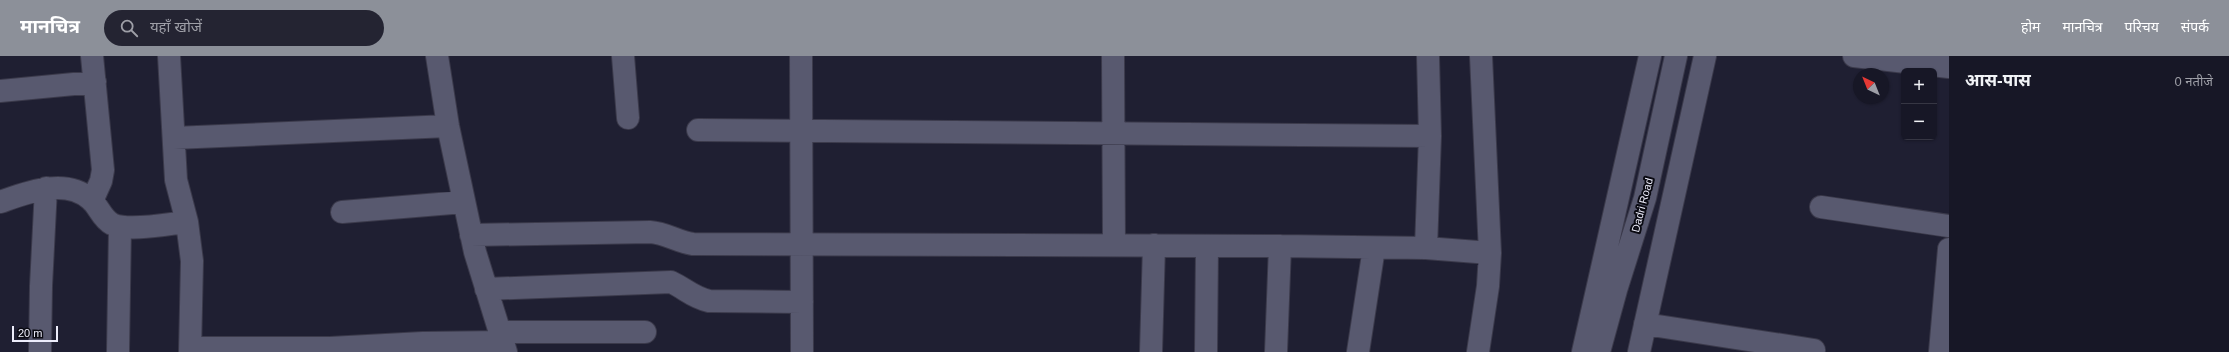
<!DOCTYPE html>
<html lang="hi">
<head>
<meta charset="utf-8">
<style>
  body { margin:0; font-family:Arial,"Noto Sans Devanagari",sans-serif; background:#242432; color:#f1f3f6 }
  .controls { position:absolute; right:12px; top:12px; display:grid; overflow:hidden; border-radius:6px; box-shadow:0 1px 3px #0004 }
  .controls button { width:36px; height:36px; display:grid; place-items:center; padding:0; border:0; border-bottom:1px solid #363643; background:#171726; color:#f1f3f6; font:20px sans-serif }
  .compass { position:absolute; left:1853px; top:12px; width:36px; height:36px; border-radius:50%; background:#171726; box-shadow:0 1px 3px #0004; rotate:317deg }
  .scale { position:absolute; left:12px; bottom:10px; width:46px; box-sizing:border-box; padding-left:4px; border:2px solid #ededfb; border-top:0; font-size:11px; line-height:14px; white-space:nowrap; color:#ededfb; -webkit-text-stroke:3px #0a0a12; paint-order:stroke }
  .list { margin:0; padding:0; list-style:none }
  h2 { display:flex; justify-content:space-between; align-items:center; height:52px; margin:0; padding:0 16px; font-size:17px }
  h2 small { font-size:13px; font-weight:400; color:#9e9fa7 }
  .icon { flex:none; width:22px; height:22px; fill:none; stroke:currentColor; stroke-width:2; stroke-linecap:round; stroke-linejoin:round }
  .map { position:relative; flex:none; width:1949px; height:296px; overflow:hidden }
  header { display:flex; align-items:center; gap:24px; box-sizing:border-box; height:56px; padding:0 20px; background:#8c9099; color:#fff }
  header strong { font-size:19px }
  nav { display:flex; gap:22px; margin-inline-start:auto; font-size:14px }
  .search { width:280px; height:36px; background:#242432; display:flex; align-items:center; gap:10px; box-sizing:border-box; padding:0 14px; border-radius:22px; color:#9e9fa7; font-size:15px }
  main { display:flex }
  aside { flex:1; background:#171726 }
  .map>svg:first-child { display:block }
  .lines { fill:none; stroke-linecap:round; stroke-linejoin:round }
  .minor-casing { stroke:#3b3a4b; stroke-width:24 }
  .minor { stroke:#58596f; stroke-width:22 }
  .labels { text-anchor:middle; stroke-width:4; stroke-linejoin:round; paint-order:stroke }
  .street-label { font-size:11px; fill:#ededfb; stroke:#0a0a12 }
</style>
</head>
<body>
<header>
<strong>मानचित्र</strong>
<div class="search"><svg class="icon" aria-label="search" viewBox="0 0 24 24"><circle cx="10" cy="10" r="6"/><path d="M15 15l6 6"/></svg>यहाँ खोजें</div>
<nav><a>होम</a><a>मानचित्र</a><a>परिचय</a><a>संपर्क</a></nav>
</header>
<main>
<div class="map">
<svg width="1949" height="296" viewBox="0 0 1949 296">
  <rect width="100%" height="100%" fill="#1f1f32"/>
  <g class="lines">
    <!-- minor casing -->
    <g class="minor-casing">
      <path id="minor" d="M169,0L176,124L187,166L192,205L190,296
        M437,0L448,70L475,196L506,296
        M623,0L628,62
        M801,0L802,296
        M1113,0L1114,189
        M1854,0L1949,11
        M0,35L95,26
        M698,74L1430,80
        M174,82L448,70
        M92,145L101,125L103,114L92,0
        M0,146C26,137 65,121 90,143C99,150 101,162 112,168C128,176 168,168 187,166
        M1821,151L1949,170
        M342,156L464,146
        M471,179L650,176C666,177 678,186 693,188L1280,190L1426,192L1490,197
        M1426,192L1430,80L1428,0
        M486,233L671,226C686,233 692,241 709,245L802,246
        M1645,268L1814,294
        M499,276H645
        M191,292H330L423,287L502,286
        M40,296L41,230L46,132
        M118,296L120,171
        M1151,296L1154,189
        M1206,296L1207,190
        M1276,296L1280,190
        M1358,296L1374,192
        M1478,296L1488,230L1490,197L1481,0
        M1583,296L1650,0
        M1599,296L1616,234L1645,142L1676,0
        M1639,296L1705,0
        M1940,296L1949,193"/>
    </g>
    <!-- minor -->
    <use href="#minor" class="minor"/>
  </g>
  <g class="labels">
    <!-- street labels -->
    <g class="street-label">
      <text transform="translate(1642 149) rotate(-75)" y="4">Dadri Road</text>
    </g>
  </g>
</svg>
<div class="controls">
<button>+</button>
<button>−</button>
</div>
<svg class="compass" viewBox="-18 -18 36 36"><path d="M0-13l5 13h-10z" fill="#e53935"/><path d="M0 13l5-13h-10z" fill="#9e9fa7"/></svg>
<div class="scale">20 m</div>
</div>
<aside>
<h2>आस-पास<small>0 नतीजे</small></h2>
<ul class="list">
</ul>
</aside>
</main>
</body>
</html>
